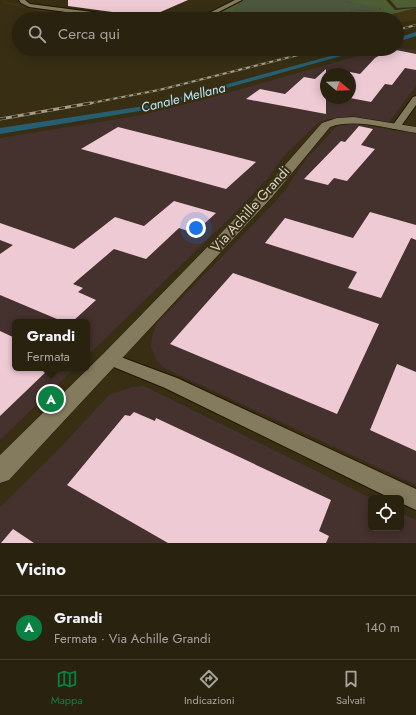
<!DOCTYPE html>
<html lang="it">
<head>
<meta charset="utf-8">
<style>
  body { margin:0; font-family:Jost,sans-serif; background:#352f1d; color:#f1f3f6 }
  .controls { position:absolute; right:12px; bottom:12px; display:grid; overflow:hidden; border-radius:6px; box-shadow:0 2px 10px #0003 }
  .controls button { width:36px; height:36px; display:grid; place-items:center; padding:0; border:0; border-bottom:1px solid #453f2f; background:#29220f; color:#f1f3f6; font:20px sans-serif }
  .compass { position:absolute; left:320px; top:68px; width:36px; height:36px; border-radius:50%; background:#29220f; box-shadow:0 2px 10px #0003; rotate:109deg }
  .you { position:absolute; left:196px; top:228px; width:14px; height:14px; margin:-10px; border:3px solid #fff; border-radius:50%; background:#1a73e8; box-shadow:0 0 0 6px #1a73e833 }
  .badge { display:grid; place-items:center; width:26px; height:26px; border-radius:50%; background:#0b8043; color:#fff; font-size:13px; font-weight:700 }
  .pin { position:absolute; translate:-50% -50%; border:2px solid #fff; box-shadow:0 1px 4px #0006 }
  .popup { position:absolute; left:12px; top:319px; width:78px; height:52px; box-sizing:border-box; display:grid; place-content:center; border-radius:6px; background:#29220f; filter:drop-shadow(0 1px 3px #0005); font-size:13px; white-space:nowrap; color:#a5a49e }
  .popup b { font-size:15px; color:#f1f3f6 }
  .popup::after { content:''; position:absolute; left:50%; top:100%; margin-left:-8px; border:8px solid transparent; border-top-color:#29220f }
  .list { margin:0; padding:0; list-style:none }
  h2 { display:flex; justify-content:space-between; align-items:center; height:52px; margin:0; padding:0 16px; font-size:17px }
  h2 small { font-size:13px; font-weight:400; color:#a5a49e }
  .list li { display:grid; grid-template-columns:26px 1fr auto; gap:12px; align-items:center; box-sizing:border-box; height:64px; padding:0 16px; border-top:1px solid #453f2f }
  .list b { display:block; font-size:15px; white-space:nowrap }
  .list p { margin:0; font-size:13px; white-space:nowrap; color:#a5a49e }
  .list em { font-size:13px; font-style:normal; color:#a5a49e }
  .icon { flex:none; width:22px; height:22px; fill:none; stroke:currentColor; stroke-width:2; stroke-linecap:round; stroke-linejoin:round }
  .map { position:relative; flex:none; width:416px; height:543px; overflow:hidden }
  .search { position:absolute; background:#29220f; box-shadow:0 2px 10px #0003; left:12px; right:12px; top:12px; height:44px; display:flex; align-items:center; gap:10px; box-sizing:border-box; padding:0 14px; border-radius:22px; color:#a5a49e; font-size:15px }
  .sheet { height:116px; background:#29220f }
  nav { display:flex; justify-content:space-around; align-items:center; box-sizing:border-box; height:56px; border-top:1px solid #453f2f; background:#29220f; font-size:11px; color:#a5a49e }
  nav a { display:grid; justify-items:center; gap:2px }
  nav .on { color:#0b8043 }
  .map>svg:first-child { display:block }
  .industrial { fill:#45312e; fill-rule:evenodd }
  .built { fill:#413513 }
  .green { fill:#4c573d }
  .forest { fill:#4d5d34 }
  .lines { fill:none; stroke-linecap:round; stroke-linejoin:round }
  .canal { fill:#265f71; fill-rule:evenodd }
  .building { fill:#eecad5 }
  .minor-casing { stroke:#1f1600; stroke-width:2 }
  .tertiary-casing { stroke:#1f1600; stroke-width:1 }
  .minor { fill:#847a5d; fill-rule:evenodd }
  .tertiary { fill:#847a5d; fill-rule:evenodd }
  .rail-far1-casing { stroke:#a39d89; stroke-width:2 }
  .rail-casing { stroke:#a39d89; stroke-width:3 }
  .rail-far1 { stroke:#372e14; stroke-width:1.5; stroke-dasharray:4; stroke-linecap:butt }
  .rail { stroke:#372e14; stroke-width:2; stroke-dasharray:6; stroke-linecap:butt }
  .labels { text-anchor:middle; stroke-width:4; stroke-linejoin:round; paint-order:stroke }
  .far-water-label { font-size:13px; font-style:italic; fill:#b8eafd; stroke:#372e14 }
  .street-label { font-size:14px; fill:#d7d2c2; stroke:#372e14 }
</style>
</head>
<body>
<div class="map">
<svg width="416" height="543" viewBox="0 0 416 543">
  <rect width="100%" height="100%" fill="#372e14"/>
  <!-- industrial -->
  <path class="industrial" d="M397,48L416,50V86L389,122L351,117L328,119L319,122L285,155L267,179L236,212L87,356V322H15V368H75L0,440V138L142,115L209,98L383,49H397ZM326,74H350V98H326Z
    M352,123L416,134V485L164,368L156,359L151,347L152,336L157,323L273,204L285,190L307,158L337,126Z
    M144,386L371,498V528H401V513L416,520V543H0V507L57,451L109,395L132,387Z"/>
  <!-- built -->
  <path class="built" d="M5,1L26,7L102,19H81L60,16L0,2Z
    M416,8V20L397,23V19H373Z"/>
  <!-- green -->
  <path class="green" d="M241,0H349L348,2L381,7L379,10L353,11L339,15L235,12Z"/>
  <!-- forest -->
  <path class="forest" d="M241,0L235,12L339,15L353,11L379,10L381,8L348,2L349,0H386L395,10L416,8L373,19H203Z
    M390,0H416V7L397,8Z"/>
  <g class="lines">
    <!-- canal -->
    <path class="canal" d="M416,32V36L397,42V38Z
      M356,49H366L152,109L0,134V128L151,105Z"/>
  </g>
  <!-- building -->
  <path class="building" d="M68,0H188L149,17L68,6Z
    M391,49L416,54V70L405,68L392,85L385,84L371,102L350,98V72L360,74L375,58Z
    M326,69V114L246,99L260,89L285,94L304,77L315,79Z
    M359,126L373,129L361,145L375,149L347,181L334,178L328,185L304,179L341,141L345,142Z
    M118,127L229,155L256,162L226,189L81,149Z
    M174,201L216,213L194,233L179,228L146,259L114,249L73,284L83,288L78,292L96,300L72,322H64L0,295V254L13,245L0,240V223L74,249L115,217L144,226Z
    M370,212L416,225V240L411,238L381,298L348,288L357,272L265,243L285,218L353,238Z
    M233,273L379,324L337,414L170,344Z
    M0,331L15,338V368H50L0,416Z
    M397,364L416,372V451L370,430Z
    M134,412L155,421L156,418L331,500L319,531L329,536L326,543H168L67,485L125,415L130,416Z
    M13,529L34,543H1Z"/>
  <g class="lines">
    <!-- minor casing -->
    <g class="minor-casing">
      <path id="minor" d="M19,0H25L30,4L131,17L134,19H118L29,7L21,3Z
        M235,0H242L205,19H197Z
        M416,96V105L399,129H393L391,127L393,125L413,97Z
        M110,353L177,378L416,489V510L401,503V498H390L165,388L104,363L102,359L104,355Z"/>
    </g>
    <!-- tertiary casing -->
    <g class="tertiary-casing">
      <path id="tertiary" d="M354,117L416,127V133C390,129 355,118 330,127L273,196L9,480L0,483V455L103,354L263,190L322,123L337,118Z"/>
    </g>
    <!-- minor -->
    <use href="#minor" class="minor"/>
    <!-- tertiary -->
    <use href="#tertiary" class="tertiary"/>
    <!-- rail-far1 casing -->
    <g class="rail-far1-casing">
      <path id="rail-far1" d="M397,30L416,25
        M86,104L159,90L322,49"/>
    </g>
    <!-- rail casing -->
    <g class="rail-casing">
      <path id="rail" d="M0,119L91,103"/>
    </g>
    <!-- rail-far1 -->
    <use href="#rail-far1" class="rail-far1"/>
    <!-- rail -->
    <use href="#rail" class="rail"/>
  </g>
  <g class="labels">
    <!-- far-water labels -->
    <g class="far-water-label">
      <text transform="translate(183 97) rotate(-14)" y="5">Canale Mellana</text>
    </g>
    <!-- street labels -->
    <g class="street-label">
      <text transform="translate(250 209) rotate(-48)" y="5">Via Achille Grandi</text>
    </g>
  </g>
</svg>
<div class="controls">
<button><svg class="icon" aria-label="locate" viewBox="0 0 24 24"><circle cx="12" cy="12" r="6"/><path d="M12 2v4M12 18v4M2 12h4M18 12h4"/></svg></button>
</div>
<svg class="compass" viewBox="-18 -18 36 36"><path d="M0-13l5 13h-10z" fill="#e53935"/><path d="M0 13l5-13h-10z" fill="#a5a49e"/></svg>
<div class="you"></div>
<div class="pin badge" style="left:51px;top:399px">A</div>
<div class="popup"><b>Grandi</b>Fermata</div>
<div class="search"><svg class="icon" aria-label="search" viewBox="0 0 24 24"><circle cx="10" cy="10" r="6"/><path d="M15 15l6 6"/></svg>Cerca qui</div>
</div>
<section class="sheet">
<h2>Vicino<small></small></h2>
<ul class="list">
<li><span class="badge">A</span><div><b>Grandi</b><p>Fermata · Via Achille Grandi</p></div><em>140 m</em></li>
</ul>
</section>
<nav>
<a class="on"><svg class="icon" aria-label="map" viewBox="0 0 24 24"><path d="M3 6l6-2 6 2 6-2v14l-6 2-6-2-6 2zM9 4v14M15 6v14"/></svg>Mappa</a>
<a><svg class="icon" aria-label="directions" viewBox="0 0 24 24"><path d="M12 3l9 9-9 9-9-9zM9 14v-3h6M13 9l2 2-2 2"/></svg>Indicazioni</a>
<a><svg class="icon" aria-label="saved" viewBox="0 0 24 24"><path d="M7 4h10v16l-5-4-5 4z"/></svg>Salvati</a>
</nav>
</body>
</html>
